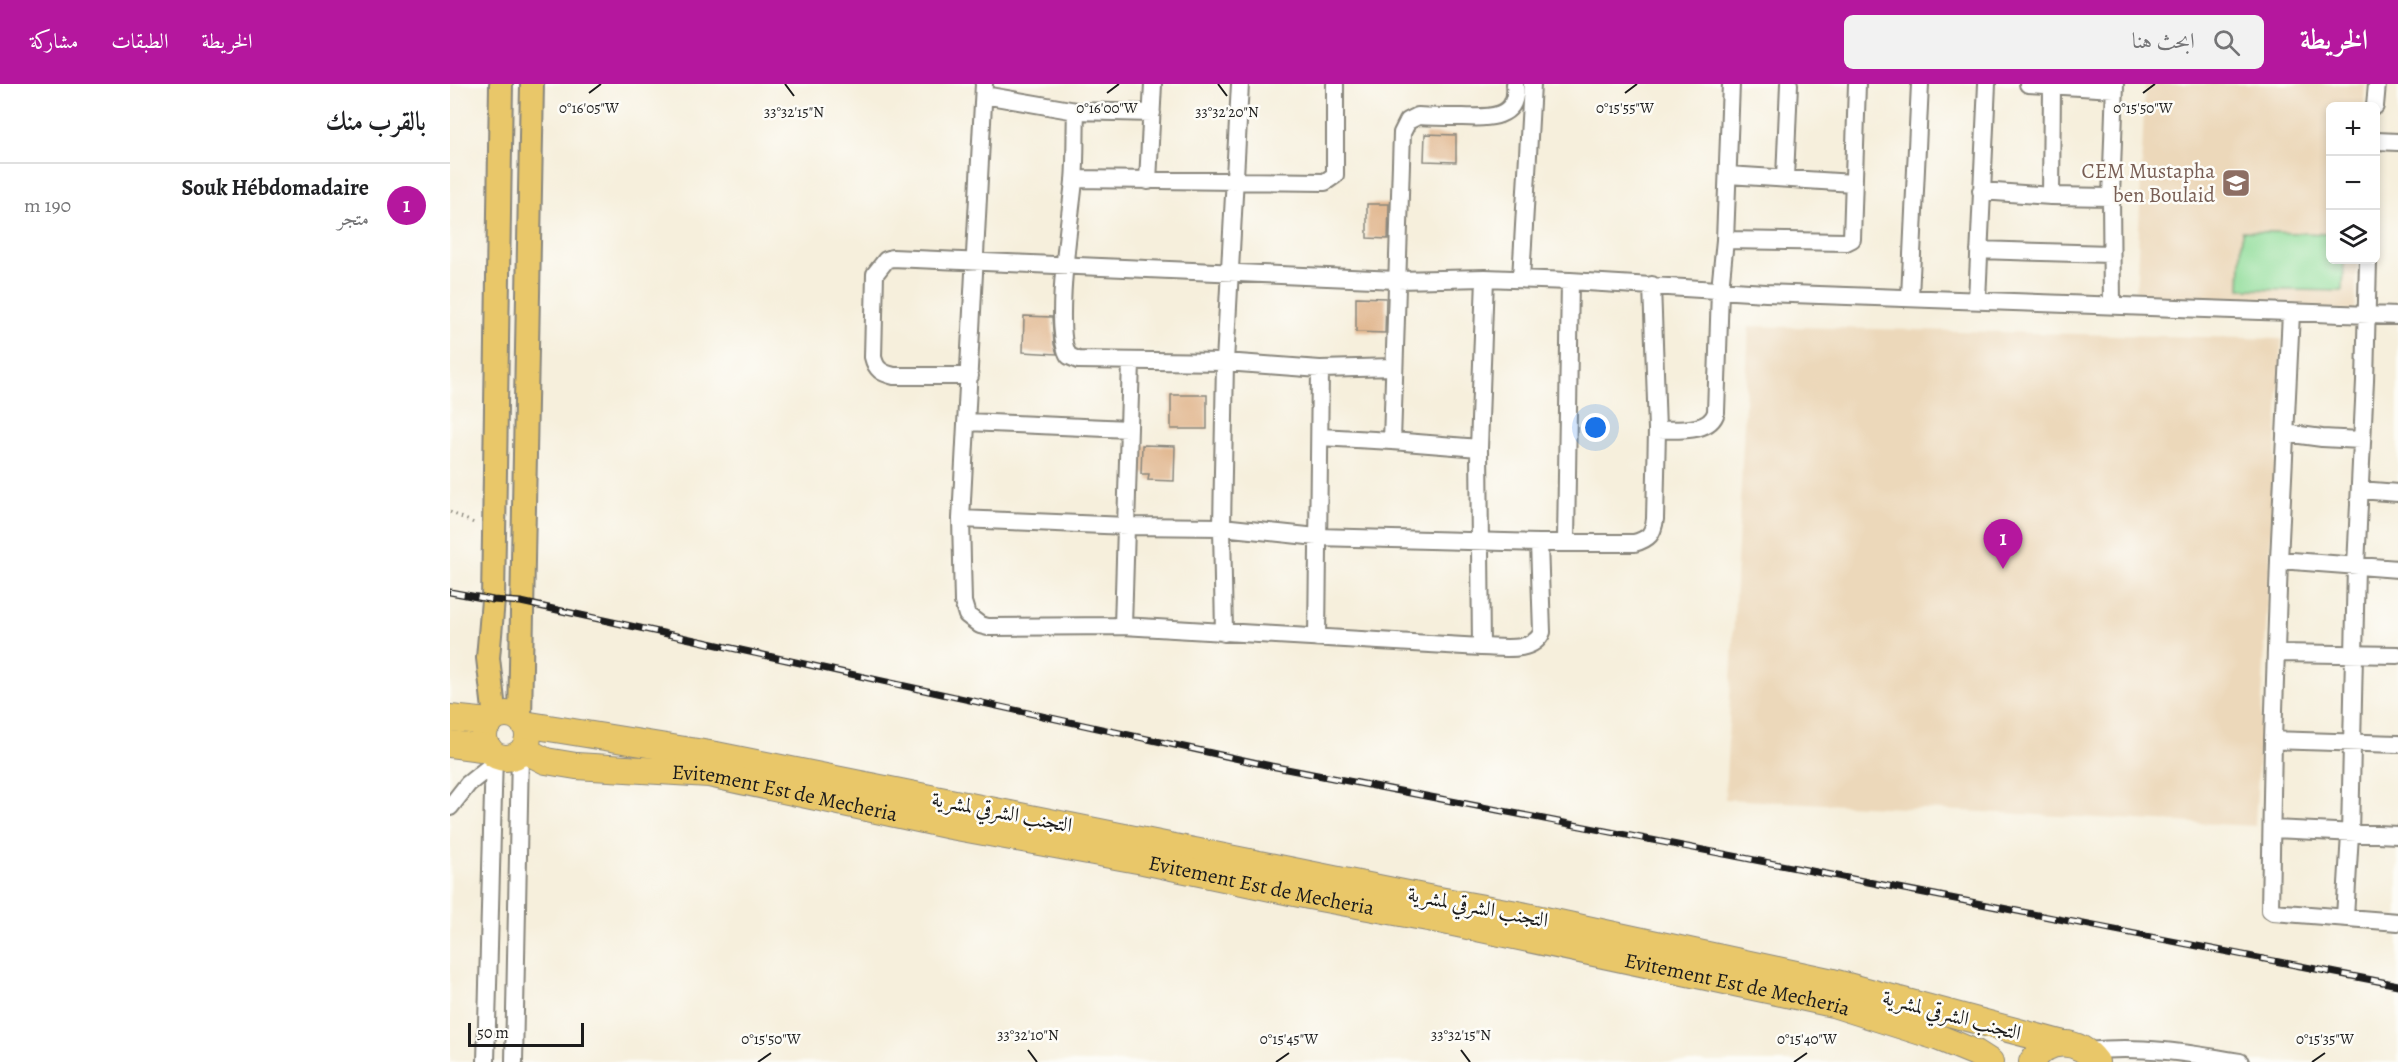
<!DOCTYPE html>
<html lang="ar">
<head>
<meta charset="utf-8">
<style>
  body { margin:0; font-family:Alegreya,Amiri,serif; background:#f2f2f2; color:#202124; direction:rtl }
  .controls { position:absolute; right:18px; top:18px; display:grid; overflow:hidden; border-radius:9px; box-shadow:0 3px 9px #0003 }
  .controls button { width:54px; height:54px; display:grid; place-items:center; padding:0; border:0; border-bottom:2px solid #e0e0e0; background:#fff; color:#202124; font:30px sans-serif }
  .scale { position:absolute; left:18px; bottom:15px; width:116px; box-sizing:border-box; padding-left:6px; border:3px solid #1c1c1c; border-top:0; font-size:16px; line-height:21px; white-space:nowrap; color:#1c1c1c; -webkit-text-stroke:4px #fdfcf7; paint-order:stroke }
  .you { position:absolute; left:1146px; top:344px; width:21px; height:21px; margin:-15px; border:4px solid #fff; border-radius:50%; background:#1a73e8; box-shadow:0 0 0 9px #1a73e833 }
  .badge { display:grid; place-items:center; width:39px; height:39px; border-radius:50%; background:#b5179e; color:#fff; font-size:20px; font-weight:700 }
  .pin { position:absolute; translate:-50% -50px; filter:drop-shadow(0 2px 3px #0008) }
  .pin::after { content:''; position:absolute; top:32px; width:21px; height:18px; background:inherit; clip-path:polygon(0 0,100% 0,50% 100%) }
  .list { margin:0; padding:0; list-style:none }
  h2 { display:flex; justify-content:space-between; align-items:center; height:78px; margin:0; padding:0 24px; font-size:26px }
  h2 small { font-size:20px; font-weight:400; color:#757577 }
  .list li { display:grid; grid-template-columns:39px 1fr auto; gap:18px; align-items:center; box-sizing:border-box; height:84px; padding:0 24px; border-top:2px solid #e0e0e0 }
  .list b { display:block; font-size:22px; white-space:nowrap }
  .list p { margin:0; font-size:20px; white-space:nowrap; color:#757577 }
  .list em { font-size:20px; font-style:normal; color:#757577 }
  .icon { flex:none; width:33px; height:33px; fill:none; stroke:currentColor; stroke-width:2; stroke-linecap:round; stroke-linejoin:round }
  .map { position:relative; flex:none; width:1948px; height:978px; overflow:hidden; direction:ltr }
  header { display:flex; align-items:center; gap:36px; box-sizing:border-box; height:84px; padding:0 30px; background:#b5179e; color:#fff }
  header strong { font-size:28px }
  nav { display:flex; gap:33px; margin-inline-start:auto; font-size:21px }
  .search { width:420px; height:54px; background:#f2f2f2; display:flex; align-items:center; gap:15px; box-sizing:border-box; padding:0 21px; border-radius:9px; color:#757577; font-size:22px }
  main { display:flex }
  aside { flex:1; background:#fff }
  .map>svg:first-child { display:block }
  .built { fill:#ecd8ba }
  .green { fill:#90dd9a; stroke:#567c5b; stroke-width:1.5 }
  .building { fill:#e2b993 }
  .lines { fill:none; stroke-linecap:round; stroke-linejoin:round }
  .minor-casing { stroke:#89867c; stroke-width:20 }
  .major-casing { stroke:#89867c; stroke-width:26 }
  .highway-casing { stroke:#89867c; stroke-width:28 }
  .path { stroke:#89867c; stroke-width:3; stroke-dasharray:1.5 4.5; stroke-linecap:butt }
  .minor { stroke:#fff; stroke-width:16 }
  .major { stroke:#e9c769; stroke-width:22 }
  .highway { stroke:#e9c769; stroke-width:26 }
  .rail-casing { stroke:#1c1c1c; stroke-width:7 }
  .rail { stroke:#fdfcf7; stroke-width:4.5; stroke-dasharray:14; stroke-linecap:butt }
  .ticks { fill:none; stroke:#1c1c1c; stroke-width:2 }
  .labels { text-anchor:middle; stroke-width:5; stroke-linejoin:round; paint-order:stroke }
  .education-label { font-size:21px; fill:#785e54; stroke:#fdfcf7; text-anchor:end }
  .street-label { font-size:21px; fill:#1c1c1c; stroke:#fdfcf7 }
  .ticks-label { font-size:15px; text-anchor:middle; fill:#1c1c1c; stroke:#fdfcf7; stroke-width:5; stroke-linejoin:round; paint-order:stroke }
</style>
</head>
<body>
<header>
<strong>الخريطة</strong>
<div class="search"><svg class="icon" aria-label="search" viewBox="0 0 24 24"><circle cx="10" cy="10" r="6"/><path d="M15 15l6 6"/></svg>ابحث هنا</div>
<nav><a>الخريطة</a><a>الطبقات</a><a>مشاركة</a></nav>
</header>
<main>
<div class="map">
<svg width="1948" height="978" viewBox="0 0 1948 978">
  <rect width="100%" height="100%" fill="#fdfcf7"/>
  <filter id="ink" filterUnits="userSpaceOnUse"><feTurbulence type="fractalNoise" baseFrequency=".0167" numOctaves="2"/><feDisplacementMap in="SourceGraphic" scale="12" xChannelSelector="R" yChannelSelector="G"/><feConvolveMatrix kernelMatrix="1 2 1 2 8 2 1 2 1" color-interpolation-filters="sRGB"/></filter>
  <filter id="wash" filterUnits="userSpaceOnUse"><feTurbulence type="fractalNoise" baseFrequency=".008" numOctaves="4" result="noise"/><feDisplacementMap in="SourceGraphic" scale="24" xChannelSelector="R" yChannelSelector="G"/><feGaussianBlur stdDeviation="1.35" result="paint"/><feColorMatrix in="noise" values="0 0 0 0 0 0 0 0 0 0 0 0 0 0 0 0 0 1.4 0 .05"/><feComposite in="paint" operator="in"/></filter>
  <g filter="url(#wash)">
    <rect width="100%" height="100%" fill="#f6efdc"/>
    <!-- built -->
    <path class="built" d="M1695,0H1915L1914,22H1880V176H1907L1905,227L1686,216Z
      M1299,242L1832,255L1805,742L1275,715Z"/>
    <!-- green -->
    <path class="green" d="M1792,147L1880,150V176H1894L1893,207L1790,205Z"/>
    <g id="blocks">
      <!-- building -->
      <path class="building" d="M975,50L1006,51V78L974,77Z
        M917,120H939L938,155L917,154Z
        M906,213L936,214L935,249L906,248Z
        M574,232L602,233L604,260L607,270L573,268Z
        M721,311H757V345H721Z
        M692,361L725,362L724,397L698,396L699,390H691Z"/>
    </g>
  </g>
  <g filter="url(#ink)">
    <use href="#blocks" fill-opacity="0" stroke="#89867c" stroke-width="1.5"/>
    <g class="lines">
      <!-- minor casing -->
      <g class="minor-casing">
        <path id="minor" d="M534,0L511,435L513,518L517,531L530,541L538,543L673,542L1031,563C1050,563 1083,570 1092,548L1089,459
          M1578,0L1665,5
          M534,11L626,27L702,29
          M1925,22L1927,0
          M626,27C625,50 626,74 624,97C621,129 602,249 619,272L628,276L775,278L870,285L944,283
          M1926,57L1948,58
          M1278,91L1403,99
          M1335,94L1339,0
          M624,95L875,98L885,91V0
          M698,97L703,0
          M1531,107L1601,112L1661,113
          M1601,112L1602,2
          M1275,156L1396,158L1402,155L1407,0
          M1529,166L1660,170
          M1071,195L1082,0
          M1460,213L1470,0
          M1527,216L1537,0
          M1662,222L1661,113L1665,0
          M1841,229L1829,476L1823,656L1820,826L1823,828L1948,838
          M520,292H444C432,289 426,286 423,273L425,190L436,176L442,174L947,196L1035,194L1120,197L1316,209L1948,232
          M517,338L679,345
          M1207,346C1225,345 1260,350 1266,328L1270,206L1275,156L1281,0
          M1835,349L1872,354L1911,356
          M870,353L942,357
          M1029,364L942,357L952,49L958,37L968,32C983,33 997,33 1011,33C1037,34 1069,36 1065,0
          M1910,406L1948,409
          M511,435L677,442L772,443L867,453L1089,459H1184C1199,455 1203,450 1205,435L1207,346L1202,201
          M1116,457L1120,197
          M1829,476L1948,485
          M673,542L681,277
          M774,549L772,443L775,278L790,0
          M867,554L870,285
          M1031,563L1029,364L1035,194
          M1826,569L1948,571
          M1823,656L1948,660
          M0,723L18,700L43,680
          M1822,745L1948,751
          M1895,833L1900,750L1906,482L1915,297L1918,176
          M1638,967C1689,961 1739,969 1790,978
          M36,978L44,670
          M64,978L70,669"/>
      </g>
      <!-- major casing -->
      <g class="major-casing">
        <path id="major" d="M45,634L38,574L43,516L51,0
          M70,635L82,0"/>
      </g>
      <!-- highway casing -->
      <g class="highway-casing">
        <g id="highway">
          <circle cx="56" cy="652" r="22"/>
          <path d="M0,634L40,638"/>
          <path d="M74,640L266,671L978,814L1067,830L1383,898L1610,959"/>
          <path d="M0,660L39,665"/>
          <path id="s1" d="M74,666L96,677L126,682L259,690L501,742L693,777L859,812L994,837L1383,920L1487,953L1526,969L1540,978"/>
          <path d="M1582,978C1598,952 1629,955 1646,978"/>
        </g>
      </g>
      <!-- path -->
      <path class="path" d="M0,428L26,440"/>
      <!-- minor -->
      <use href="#minor" class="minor"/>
      <!-- major -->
      <use href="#major" class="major"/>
      <!-- highway -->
      <use href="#highway" class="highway"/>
      <!-- rail casing -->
      <g class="rail-casing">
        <path id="rail" d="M0,508L43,516L71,518L821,682L1948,901"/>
      </g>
      <!-- rail -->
      <use href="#rail" class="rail"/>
    </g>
  </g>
  <!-- ticks -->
  <path class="ticks" d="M335,0L344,12M768,0L777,12M139,9L151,0M657,9L669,0M1175,9L1187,0M1693,9L1705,0M578,966L587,978M1011,966L1020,978M308,978L321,969M826,978L839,969M1344,978L1357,969M1862,978L1875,969"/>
  <!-- icons -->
  <defs>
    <g id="school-square" transform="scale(1.5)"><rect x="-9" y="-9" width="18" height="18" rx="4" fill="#8d6e63" stroke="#fdfcf7"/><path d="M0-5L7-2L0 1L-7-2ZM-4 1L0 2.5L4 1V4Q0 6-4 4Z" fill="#fff"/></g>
  </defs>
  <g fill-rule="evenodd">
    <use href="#school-square" x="1786" y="99"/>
  </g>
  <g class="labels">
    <!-- education labels -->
    <g class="education-label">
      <text x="1765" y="94">CEM Mustapha<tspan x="1765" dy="24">ben Boulaid</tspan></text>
    </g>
    <!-- street labels -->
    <g class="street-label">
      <text dy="7" stroke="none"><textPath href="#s1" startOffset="266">Evitement Est de Mecheria</textPath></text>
      <text transform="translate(552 728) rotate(11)" y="7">التجنب الشرقي لمشرية</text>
      <text dy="7" stroke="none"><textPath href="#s1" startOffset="752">Evitement Est de Mecheria</textPath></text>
      <text transform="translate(1028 823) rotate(11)" y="7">التجنب الشرقي لمشرية</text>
      <text dy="7" stroke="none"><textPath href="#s1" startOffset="1238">Evitement Est de Mecheria</textPath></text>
      <text transform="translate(1502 931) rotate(15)" y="7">التجنب الشرقي لمشرية</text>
    </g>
  </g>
  <g class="ticks-label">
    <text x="139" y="29">0°16'05"W</text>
    <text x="1693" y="29">0°15'50"W</text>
    <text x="657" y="29">0°16'00"W</text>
    <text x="1175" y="29">0°15'55"W</text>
    <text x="344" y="33">33°32'15"N</text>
    <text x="777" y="33">33°32'20"N</text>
    <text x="578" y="956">33°32'10"N</text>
    <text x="1011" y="956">33°32'15"N</text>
    <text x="321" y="960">0°15'50"W</text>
    <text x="839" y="960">0°15'45"W</text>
    <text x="1357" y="960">0°15'40"W</text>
    <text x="1875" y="960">0°15'35"W</text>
  </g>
</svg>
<div class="controls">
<button>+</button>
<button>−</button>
<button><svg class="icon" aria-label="layers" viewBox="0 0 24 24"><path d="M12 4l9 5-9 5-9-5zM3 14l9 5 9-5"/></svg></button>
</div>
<div class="scale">50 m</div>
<div class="you"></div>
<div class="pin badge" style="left:1553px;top:485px">1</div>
</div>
<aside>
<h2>بالقرب منك<small></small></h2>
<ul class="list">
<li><span class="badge">1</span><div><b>Souk Hébdomadaire</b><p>متجر</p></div><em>190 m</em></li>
</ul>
</aside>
</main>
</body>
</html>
